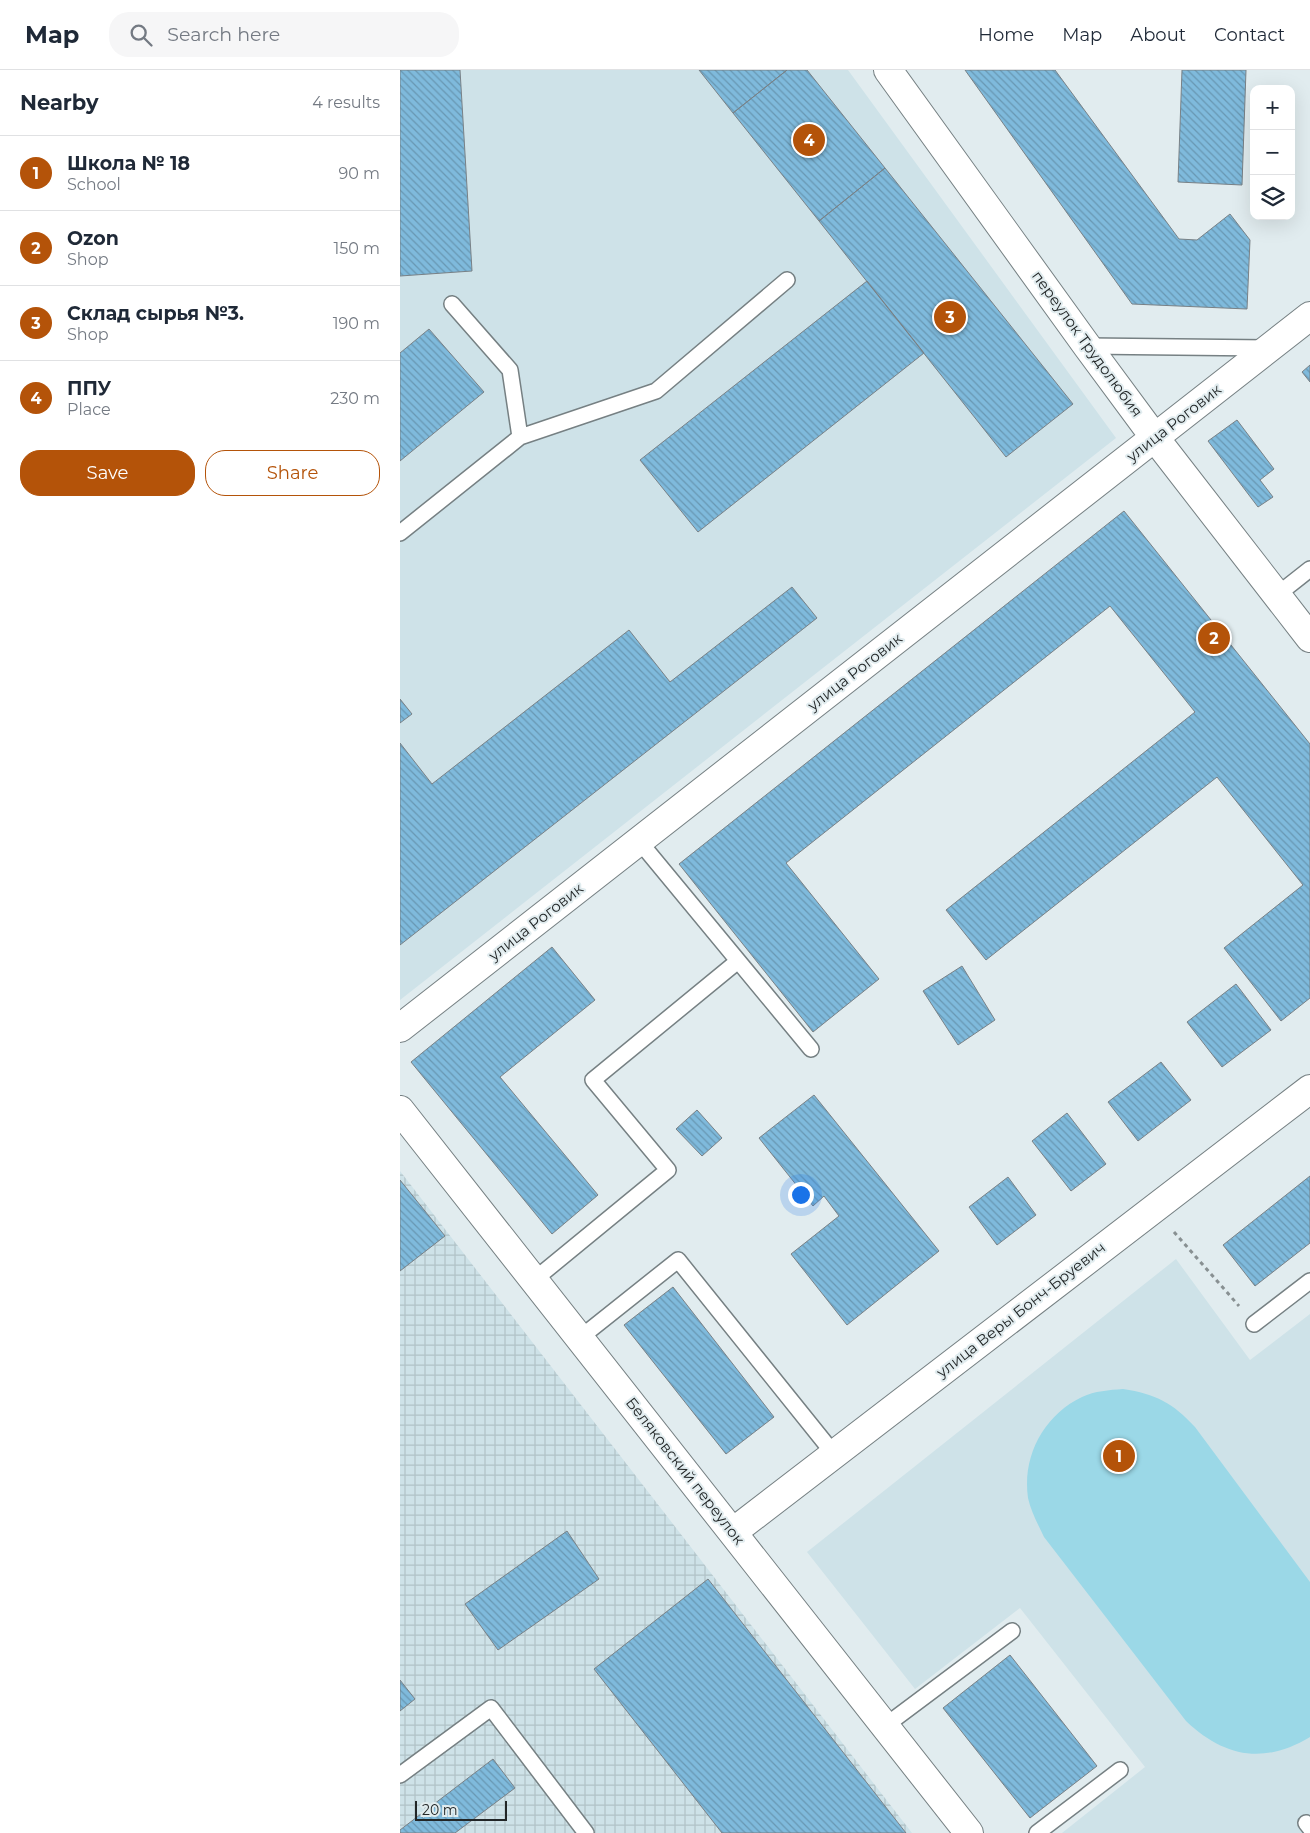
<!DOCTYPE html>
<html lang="en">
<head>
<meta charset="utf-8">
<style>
  body { margin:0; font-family:Montserrat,sans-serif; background:#f6f6f7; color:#1f2937 }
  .controls { position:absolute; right:15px; top:15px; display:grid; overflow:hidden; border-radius:10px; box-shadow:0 5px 20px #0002 }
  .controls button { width:45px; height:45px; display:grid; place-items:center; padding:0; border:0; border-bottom:1px solid #e0e1e3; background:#fff; color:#1f2937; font:25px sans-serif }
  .scale { position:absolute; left:15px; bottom:12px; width:92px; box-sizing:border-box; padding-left:5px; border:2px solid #222627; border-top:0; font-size:14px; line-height:18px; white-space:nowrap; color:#222627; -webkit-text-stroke:4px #e1ecef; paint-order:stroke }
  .you { position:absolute; left:400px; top:1124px; width:18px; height:18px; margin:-12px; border:4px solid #fff; border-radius:50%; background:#1a73e8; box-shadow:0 0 0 8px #1a73e833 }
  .badge { display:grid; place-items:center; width:32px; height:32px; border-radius:50%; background:#b45309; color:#fff; font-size:16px; font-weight:700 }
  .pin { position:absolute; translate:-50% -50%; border:2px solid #fff; box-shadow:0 1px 5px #0006 }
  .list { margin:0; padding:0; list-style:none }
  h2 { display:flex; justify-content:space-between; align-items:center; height:65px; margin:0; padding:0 20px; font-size:21px }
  h2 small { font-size:16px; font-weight:400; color:#747a83 }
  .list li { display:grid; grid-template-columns:32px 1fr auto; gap:15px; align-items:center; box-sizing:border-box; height:75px; padding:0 20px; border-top:1px solid #e0e1e3 }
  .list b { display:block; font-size:19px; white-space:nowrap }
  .list p { margin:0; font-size:16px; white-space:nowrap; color:#747a83 }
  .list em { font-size:16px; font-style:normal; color:#747a83 }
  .actions { display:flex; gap:10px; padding:15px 20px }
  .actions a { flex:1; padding:11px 0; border:1px solid #b45309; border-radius:20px; text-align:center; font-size:18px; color:#b45309 }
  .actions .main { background:#b45309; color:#fff }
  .icon { flex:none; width:28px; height:28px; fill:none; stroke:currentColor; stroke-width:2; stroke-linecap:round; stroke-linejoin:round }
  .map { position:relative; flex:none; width:910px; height:1763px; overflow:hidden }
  header { display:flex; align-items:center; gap:30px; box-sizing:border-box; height:70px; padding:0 25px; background:#fff; border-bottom:1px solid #e0e1e3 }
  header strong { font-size:24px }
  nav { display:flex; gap:28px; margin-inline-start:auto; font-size:18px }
  .search { width:350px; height:45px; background:#f6f6f7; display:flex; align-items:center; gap:12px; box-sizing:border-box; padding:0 18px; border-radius:20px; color:#747a83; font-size:19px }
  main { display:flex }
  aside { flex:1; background:#fff }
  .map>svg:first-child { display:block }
  .built { fill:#cee2e8 }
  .industrial { fill:url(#industrial-grid) }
  .green { fill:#9bd8e7 }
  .building { fill:url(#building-back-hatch); stroke:#798186 }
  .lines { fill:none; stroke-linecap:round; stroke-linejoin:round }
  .service-casing { stroke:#768083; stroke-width:18 }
  .minor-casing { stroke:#768083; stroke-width:30 }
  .tertiary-casing { stroke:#768083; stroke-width:30 }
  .path { stroke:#889092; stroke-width:3; stroke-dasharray:4 4; stroke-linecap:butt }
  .service { stroke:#fff; stroke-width:15 }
  .minor { stroke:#fff; stroke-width:28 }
  .tertiary { stroke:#fff; stroke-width:28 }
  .labels { text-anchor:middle; stroke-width:4; stroke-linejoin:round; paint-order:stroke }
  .street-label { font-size:15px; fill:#222627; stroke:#e1ecef }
</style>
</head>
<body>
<header>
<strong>Map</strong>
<div class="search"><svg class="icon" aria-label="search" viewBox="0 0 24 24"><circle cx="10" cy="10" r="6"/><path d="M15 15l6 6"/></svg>Search here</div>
<nav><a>Home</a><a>Map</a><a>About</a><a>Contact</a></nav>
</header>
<main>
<aside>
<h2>Nearby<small>4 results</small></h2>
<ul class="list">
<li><span class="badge">1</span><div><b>Школа № 18</b><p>School</p></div><em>90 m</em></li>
<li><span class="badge">2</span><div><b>Ozon</b><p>Shop</p></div><em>150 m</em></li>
<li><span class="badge">3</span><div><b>Склад сырья №3.</b><p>Shop</p></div><em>190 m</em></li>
<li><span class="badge">4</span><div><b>ППУ</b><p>Place</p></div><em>230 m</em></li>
</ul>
<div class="actions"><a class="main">Save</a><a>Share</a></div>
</aside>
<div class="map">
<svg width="910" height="1763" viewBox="0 0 910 1763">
  <defs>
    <pattern id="industrial-grid" width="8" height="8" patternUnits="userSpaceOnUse" patternTransform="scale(1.25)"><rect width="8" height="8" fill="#cee2e8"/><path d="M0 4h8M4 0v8" fill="none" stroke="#b1c2c7"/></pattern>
    <pattern id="building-back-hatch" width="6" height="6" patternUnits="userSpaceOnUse" patternTransform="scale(1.25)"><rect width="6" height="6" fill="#7fbadc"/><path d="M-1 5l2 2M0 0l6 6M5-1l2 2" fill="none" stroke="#6897b2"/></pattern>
  </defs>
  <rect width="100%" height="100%" fill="#e1ecef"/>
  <!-- built -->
  <path class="built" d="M0,0H448L716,368L0,930Z
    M776,1189L850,1290L910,1244V1763H662L745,1697L620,1538L515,1619L407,1482Z"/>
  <!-- industrial -->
  <path class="industrial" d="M0,1101L512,1763H0Z"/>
  <!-- green -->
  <path class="green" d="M723,1319C756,1324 773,1333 795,1357L910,1512V1667C864,1695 824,1687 786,1651L644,1467C638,1454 631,1442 628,1428C622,1386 644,1345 682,1327C695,1321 709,1320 723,1319Z"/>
  <!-- building -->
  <path class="building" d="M0,0H60L72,201L0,206Z
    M299,0H387L333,43Z
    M387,0H407L485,98L419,151L333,43Z
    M565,0H655L779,169L797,170L830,144L850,170L847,239L732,234Z
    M782,0H846L842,115L778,112Z
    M485,98L673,334L606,387L419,151Z
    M467,211L524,283L298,462L240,390Z
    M29,259L84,322L0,391V283Z
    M910,295V312L902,302Z
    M837,350L874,399L860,410L873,427L858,437L808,371Z
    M724,441L910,674V928L881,951L824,878L903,815L817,707L586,890L546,840L795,642L710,536L386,793L479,909L413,962L279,794Z
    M392,517L417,548L0,875V673L32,714L229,560L270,612Z
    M0,629L12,644L0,653Z
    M152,877L195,930L100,1007L198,1125L152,1164L11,992Z
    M562,896L595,950L558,975L523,921Z
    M836,914L871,960L822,997L787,952Z
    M761,992L791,1030L738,1071L708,1032Z
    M414,1025L539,1181L447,1255L391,1184L439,1146L424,1126L413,1136L359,1068Z
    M297,1040L322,1068L302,1086L276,1059Z
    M667,1043L706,1094L671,1121L632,1071Z
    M910,1106V1173L855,1216L823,1175Z
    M608,1107L636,1145L597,1175L569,1137Z
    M0,1110L45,1166L0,1201Z
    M273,1217L374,1347L326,1384L224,1255Z
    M167,1461L199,1509L98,1580L65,1534Z
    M308,1509L506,1763H322L194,1599Z
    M610,1585L697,1696L630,1748L543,1638Z
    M0,1610L15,1629L0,1641Z
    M93,1689L115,1718L55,1763H0V1760Z"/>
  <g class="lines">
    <!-- service casing -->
    <g class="service-casing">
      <path id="service" d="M687,276L868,278
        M120,367L256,321L387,210
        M0,463L120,367L110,300L52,234
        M877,525L910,499
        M239,771L411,979
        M134,1210L268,1100L193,1010L338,891
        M854,1254L910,1211
        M180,1268L278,1190L434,1384
        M485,1656L612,1561
        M0,1705L91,1638L186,1763
        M906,1753L910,1758
        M637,1763L720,1700"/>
    </g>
    <!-- minor casing -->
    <g class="minor-casing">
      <path id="minor" d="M488,0L687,276L755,368L910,568
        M0,958L910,246
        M333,1462L910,1019"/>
    </g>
    <!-- tertiary casing -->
    <g class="tertiary-casing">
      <path id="tertiary" d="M0,1040L569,1763"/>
    </g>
    <!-- path -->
    <path class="path" d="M774,1162L839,1236"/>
    <!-- service -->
    <use href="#service" class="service"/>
    <!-- minor -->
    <use href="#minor" class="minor"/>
    <!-- tertiary -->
    <use href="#tertiary" class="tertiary"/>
  </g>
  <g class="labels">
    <!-- street labels -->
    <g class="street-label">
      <text transform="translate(687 274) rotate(54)" y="5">переулок Трудолюбия</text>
      <text transform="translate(774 353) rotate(-38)" y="5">улица Роговик</text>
      <text transform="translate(455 602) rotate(-38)" y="5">улица Роговик</text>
      <text transform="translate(136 852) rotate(-38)" y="5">улица Роговик</text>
      <text transform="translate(621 1240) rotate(-38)" y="5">улица Веры Бонч-Бруевич</text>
      <text transform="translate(285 1401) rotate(52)" y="5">Беляковский переулок</text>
    </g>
  </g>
</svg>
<div class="controls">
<button>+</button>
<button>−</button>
<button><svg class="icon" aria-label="layers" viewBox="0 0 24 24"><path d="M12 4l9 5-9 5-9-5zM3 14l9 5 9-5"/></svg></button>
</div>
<div class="scale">20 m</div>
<div class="you"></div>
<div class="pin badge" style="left:719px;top:1386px">1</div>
<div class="pin badge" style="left:814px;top:568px">2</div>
<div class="pin badge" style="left:550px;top:247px">3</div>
<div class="pin badge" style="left:409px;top:70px">4</div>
</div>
</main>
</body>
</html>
